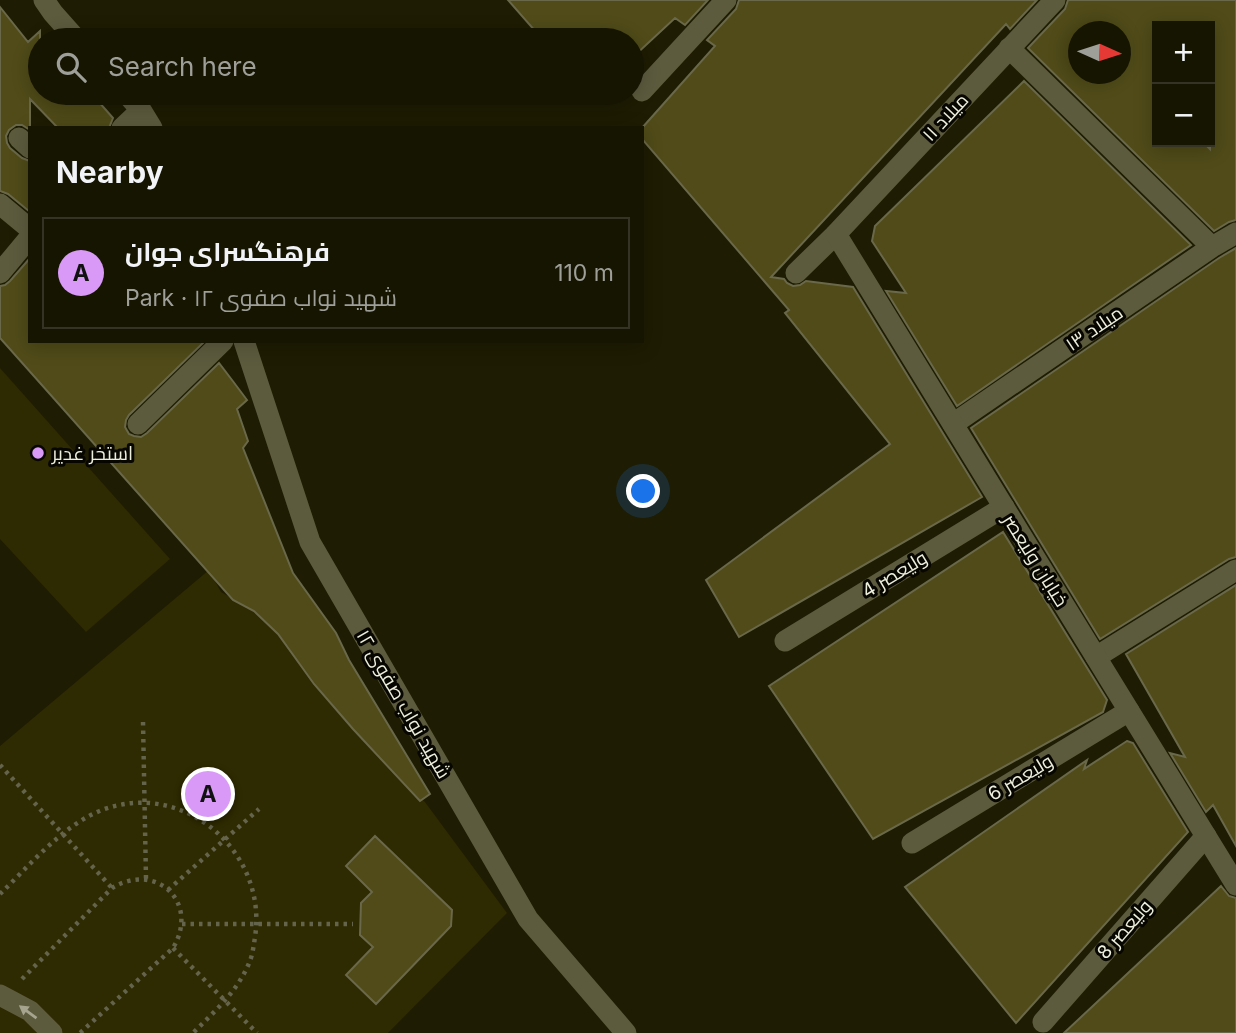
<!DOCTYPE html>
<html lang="en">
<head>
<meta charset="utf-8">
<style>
  body { margin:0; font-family:Inter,Cairo,sans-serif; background:#1f1e0c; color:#f1f3f6 }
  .controls { position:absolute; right:21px; top:21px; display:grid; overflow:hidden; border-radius:0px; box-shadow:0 4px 18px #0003 }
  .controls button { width:63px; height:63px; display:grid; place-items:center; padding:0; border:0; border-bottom:2px solid #353424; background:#161502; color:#f1f3f6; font:35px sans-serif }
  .compass { position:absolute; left:1068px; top:21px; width:63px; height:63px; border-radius:50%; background:#161502; box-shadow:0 4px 18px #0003; rotate:93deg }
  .you { position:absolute; left:644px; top:492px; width:24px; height:24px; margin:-18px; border:5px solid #fff; border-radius:50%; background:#1a73e8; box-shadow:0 0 0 10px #1a73e833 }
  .badge { display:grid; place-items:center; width:46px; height:46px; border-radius:50%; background:#d99af7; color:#111; font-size:23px; font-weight:700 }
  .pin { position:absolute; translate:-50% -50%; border:4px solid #fff; box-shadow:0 2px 7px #0006 }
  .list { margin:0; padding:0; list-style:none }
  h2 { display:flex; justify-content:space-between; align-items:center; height:91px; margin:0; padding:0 28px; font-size:30px }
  h2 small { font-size:23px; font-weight:400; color:#9e9f99 }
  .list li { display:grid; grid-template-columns:46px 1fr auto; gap:21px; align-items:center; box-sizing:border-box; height:112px; margin:0 14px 14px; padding:0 14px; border:2px solid #353424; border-radius:0px }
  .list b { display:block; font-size:26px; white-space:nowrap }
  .list p { margin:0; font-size:23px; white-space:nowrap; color:#9e9f99 }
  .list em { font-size:23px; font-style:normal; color:#9e9f99 }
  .icon { flex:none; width:38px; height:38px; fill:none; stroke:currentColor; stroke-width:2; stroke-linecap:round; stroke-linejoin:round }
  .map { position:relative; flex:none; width:1236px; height:1033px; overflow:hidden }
  .search { position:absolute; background:#161502; box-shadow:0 4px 18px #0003; left:28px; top:28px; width:616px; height:77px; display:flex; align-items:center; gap:18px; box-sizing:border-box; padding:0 24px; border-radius:38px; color:#9e9f99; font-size:26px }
  .panel { position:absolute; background:#161502; box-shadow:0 4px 18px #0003; left:28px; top:126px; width:616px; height:217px; border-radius:0px }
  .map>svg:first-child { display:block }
  .green { fill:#2e2a01 }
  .building { fill:#504b18; stroke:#6a684a; stroke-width:2; fill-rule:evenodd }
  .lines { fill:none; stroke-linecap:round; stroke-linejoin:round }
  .path { stroke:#64634c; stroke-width:4.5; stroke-dasharray:3.5 5; stroke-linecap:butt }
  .street { stroke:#5d5b3e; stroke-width:21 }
  .secondary { stroke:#5d5b3e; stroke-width:21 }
  .oneway { fill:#a6a48e }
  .poi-dot { fill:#d99af7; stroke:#070601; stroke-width:2.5 }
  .labels { text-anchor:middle; stroke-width:6; stroke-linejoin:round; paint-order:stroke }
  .street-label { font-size:19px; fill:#eed; stroke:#070601 }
  .poi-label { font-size:19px; fill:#eed; stroke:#070601; text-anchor:start }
</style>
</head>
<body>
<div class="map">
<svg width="1236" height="1033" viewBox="0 0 1236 1033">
  <rect width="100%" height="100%" fill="#1e1c02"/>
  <!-- green -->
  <path class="green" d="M0,368L170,559L86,632L0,539Z
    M209,570L221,592L254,611L278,634L319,690L353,730L405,785L425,802L507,913L388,1033H0V746Z"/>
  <!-- building -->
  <path class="building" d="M508,0H708L685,25L675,18L632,58V40H543Z
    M739,0H1037L1010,29L1006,24L771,277L784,279L787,283L793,286L800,285L806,281L853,287L982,497L739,637L706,580L890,444L785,313L789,310L642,139V128L715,46L707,40L736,9Z
    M1068,0H1236V220L1229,222L1214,231L1028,48L1065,9ZM1157,26H1210V149L1203,142H1157ZM1079,32H1121V74H1079Z
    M0,7L28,42L40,31V93H91L113,118L109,128H58L30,99V130L22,125H16L9,130L6,136L7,143L10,148L22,158L30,161V212L8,194L0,191Z
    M1024,81L1191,245L957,406L886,291L906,293L872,241L875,226Z
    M1236,248V557L1229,559L1100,639L971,428L1219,258Z
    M30,258V341L204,342L129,415L126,420L125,427L129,434L134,436L141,437L147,433L219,363L232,380L247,400L237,409L248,441L243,448L293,573L336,633L349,660L430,794L420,801L353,729L314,684L278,634L254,611L233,600L0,338V286L5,285L10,281Z
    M1003,532L1107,700L1103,712L873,839L769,686Z
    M1236,585V846L1213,805L1206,812L1170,753L1185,757L1126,654Z
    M1127,741L1133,743L1188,832L1016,1023L905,887L1087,760L1084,769Z
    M375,836L452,910L451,926L376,1004L346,975L373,947L360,935L361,903L372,892L346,866Z
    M1221,886L1229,896L1236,898V1033H1064Z"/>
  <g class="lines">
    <!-- path -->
    <path class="path" d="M143,722L146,879
      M0,765L112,888
      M168,890L259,809
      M0,894C30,865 63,825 102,810C184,779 268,852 255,937C254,944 253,951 251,958C240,989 216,1010 193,1033
      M182,924H353
      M173,948L257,1033
      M22,979L112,888C157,861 200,903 173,948L80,1033"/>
    <!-- street -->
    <path class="street" d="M44,0L53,13L77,40
      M1009,48L1212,247
      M642,91L726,0
      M126,93L141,110L152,128
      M122,128L141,110
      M19,138L30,148
      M0,204L30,229
      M0,273L30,237
      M796,273L836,234L1055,0
      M244,341L310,542L528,919L626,1033
      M138,424L223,341
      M953,424L1212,247L1236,233
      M785,641L1004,507
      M1096,657L1236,570
      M912,843L1129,711
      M0,995L30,1011L52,1033
      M1043,1022L1206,836"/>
    <!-- secondary -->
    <path class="secondary" d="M836,234L1236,885"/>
  </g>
  <!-- one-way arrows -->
  <defs><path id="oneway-solid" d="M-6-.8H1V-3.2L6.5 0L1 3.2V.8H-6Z" transform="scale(1.75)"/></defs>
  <use class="oneway" href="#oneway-solid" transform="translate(28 1012) rotate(-144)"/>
  <!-- markers -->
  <circle class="poi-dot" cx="38" cy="453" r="7"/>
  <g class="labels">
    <!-- street labels -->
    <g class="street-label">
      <text transform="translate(945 117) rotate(-47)" y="7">میلاد ۱۱</text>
      <text transform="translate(1094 328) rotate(-34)" y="7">میلاد ۱۳</text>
      <text transform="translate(1036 560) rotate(58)" y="7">خیابان ولیعصر</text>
      <text transform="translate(894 574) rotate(-31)" y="7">ولیعصر 4</text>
      <text transform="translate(404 704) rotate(60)" y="7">شهید نواب صفوی ۱۲</text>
      <text transform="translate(1020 777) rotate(-31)" y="7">ولیعصر 6</text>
      <text transform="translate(1124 929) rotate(-49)" y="7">ولیعصر 8</text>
    </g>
    <!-- poi labels -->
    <g class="poi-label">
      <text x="52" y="460">استخر غدیر</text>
    </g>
  </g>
</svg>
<div class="controls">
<button>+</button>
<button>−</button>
</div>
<svg class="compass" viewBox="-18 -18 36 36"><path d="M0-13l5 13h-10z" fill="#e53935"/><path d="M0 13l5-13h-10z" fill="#9e9f99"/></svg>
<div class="you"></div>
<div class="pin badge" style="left:208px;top:794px">A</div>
<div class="search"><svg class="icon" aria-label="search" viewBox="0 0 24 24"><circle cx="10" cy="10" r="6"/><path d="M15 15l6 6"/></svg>Search here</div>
<section class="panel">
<h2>Nearby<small></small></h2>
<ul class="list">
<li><span class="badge">A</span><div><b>فرهنگسرای جوان</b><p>Park · شهید نواب صفوی ۱۲</p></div><em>110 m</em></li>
</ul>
</section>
</div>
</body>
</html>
